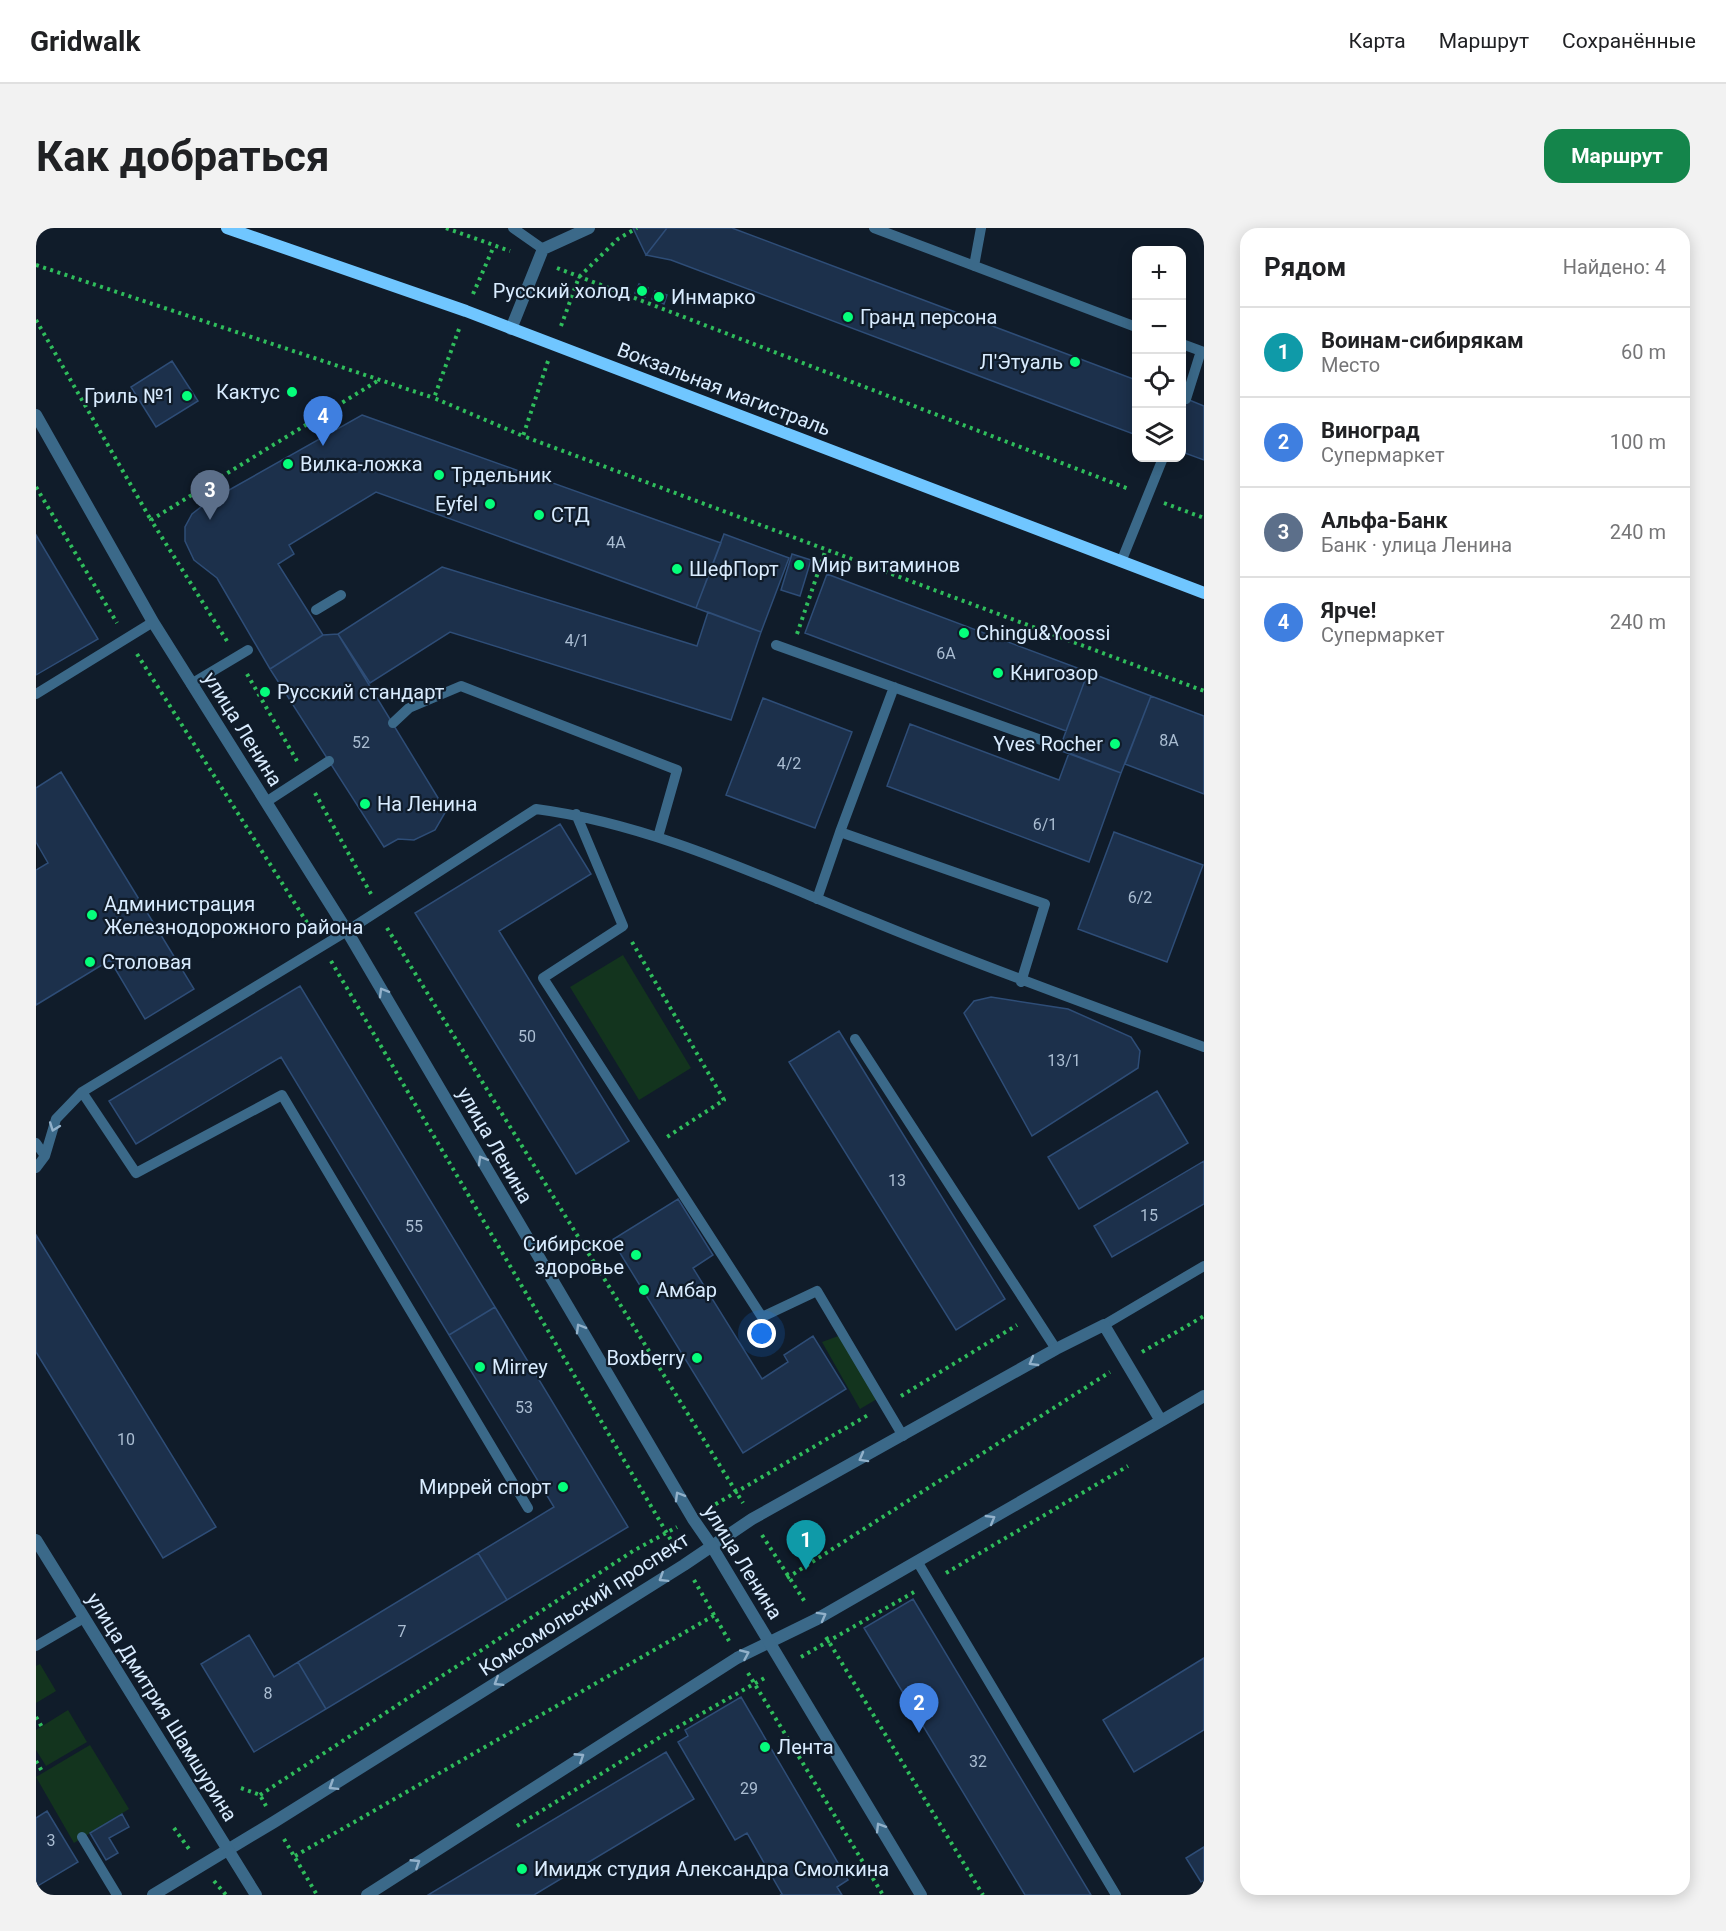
<!DOCTYPE html>
<html lang="ru">
<head>
<meta charset="utf-8">
<style>
  body { margin:0; font-family:Roboto,sans-serif; background:#f2f2f2; color:#202124 }
  .controls { position:absolute; right:18px; top:18px; display:grid; overflow:hidden; border-radius:12px; box-shadow:0 3px 15px #0003 }
  .controls button { width:54px; height:54px; display:grid; place-items:center; padding:0; border:0; border-bottom:2px solid #e0e0e0; background:#fff; color:#202124; font:30px sans-serif }
  .you { position:absolute; left:726px; top:1106px; width:21px; height:21px; margin:-15px; border:4px solid #fff; border-radius:50%; background:#1a73e8; box-shadow:0 0 0 9px #1a73e833 }
  .badge { display:grid; place-items:center; width:39px; height:39px; border-radius:50%; background:#14854b; color:#fff; font-size:20px; font-weight:700 }
  .pin { position:absolute; translate:-50% -50px; filter:drop-shadow(0 2px 3px #0008) }
  .pin::after { content:''; position:absolute; top:32px; width:21px; height:18px; background:inherit; clip-path:polygon(0 0,100% 0,50% 100%) }
  .list { margin:0; padding:0; list-style:none }
  h2 { display:flex; justify-content:space-between; align-items:center; height:78px; margin:0; padding:0 24px; font-size:26px }
  h2 small { font-size:20px; font-weight:400; color:#757577 }
  .list li { display:grid; grid-template-columns:39px 1fr auto; gap:18px; align-items:center; box-sizing:border-box; height:90px; padding:0 24px; border-top:2px solid #e0e0e0 }
  .list b { display:block; font-size:22px; white-space:nowrap }
  .list p { margin:0; font-size:20px; white-space:nowrap; color:#757577 }
  .list em { font-size:20px; font-style:normal; color:#757577 }
  .icon { flex:none; width:33px; height:33px; fill:none; stroke:currentColor; stroke-width:2; stroke-linecap:round; stroke-linejoin:round }
  .map { position:relative; flex:none; width:1168px; height:1667px; overflow:hidden; border-radius:18px }
  header { display:flex; align-items:center; gap:36px; box-sizing:border-box; height:84px; padding:0 30px; background:#fff; border-bottom:2px solid #e0e0e0 }
  header strong { font-size:28px }
  nav { display:flex; gap:33px; margin-inline-start:auto; font-size:21px }
  .intro { display:flex; align-items:center; justify-content:space-between; box-sizing:border-box; height:144px; padding:0 36px }
  h1 { margin:0; font-size:42px }
  .button { padding:15px 27px; border-radius:18px; background:#14854b; color:#fff; font-size:21px; font-weight:700 }
  main { display:flex; gap:36px; padding:0 36px }
  aside { flex:1; background:#fff; border-radius:18px; box-shadow:0 3px 15px #0003 }
  .map>svg:first-child { display:block }
  .green { fill:#13341e }
  .building { fill:#1c304b; stroke:#2e4d77; stroke-width:1.5 }
  .lines { fill:none; stroke-linecap:round; stroke-linejoin:round }
  .path { stroke:#2fbd5c; stroke-width:4; stroke-dasharray:3 4.5; stroke-linecap:butt }
  .service { stroke:#3b6989; stroke-width:10 }
  .minor { stroke:#3b6989; stroke-width:12 }
  .tertiary { stroke:#3b6989; stroke-width:12 }
  .secondary { stroke:#70c6ff; stroke-width:12 }
  .oneway { stroke:#92b1ca }
  .poi-dot { fill:#05ff7b; stroke:#101c2a; stroke-width:2 }
  .labels { text-anchor:middle; stroke-width:4.5; stroke-linejoin:round; paint-order:stroke }
  .number-label { font-size:16px; fill:#aabdd2 }
  .poi-label { font-size:20px; fill:#d9ecff; stroke:#101c2a; text-anchor:start }
  .street-label { font-size:20px; fill:#d9ecff; stroke:#101c2a }
</style>
</head>
<body>
<header>
<strong>Gridwalk</strong>
<nav><a>Карта</a><a>Маршрут</a><a>Сохранённые</a></nav>
</header>
<div class="intro"><h1>Как добраться</h1><a class="button">Маршрут</a></div>
<main>
<div class="map">
<svg width="1168" height="1667" viewBox="0 0 1168 1667">
  <rect width="100%" height="100%" fill="#101c2a"/>
  <!-- green -->
  <path class="green" d="M587,727L655,840L603,872L534,759Z
    M805,1107L841,1171L824,1181L786,1114Z
    M4,1436L20,1463L0,1475V1438Z
    M32,1482L51,1514L10,1538L0,1522V1502Z
    M54,1517L93,1581L38,1615L0,1549Z"/>
  <!-- building -->
  <path class="building" d="M597,0H631L610,27Z
    M631,0H696L1100,152V207L635,32L610,27Z
    M603,56L612,60L609,69L599,65Z
    M619,63L631,67L628,76L616,71Z
    M136,133L162,173L120,199L95,159Z
    M1146,169L1168,178V232L1146,224Z
    M326,187L685,315L660,380L340,264L253,317L258,326L242,336L287,407L234,441L181,350L158,332L149,313V299L156,286L170,275Z
    M688,306L753,330L725,404L660,380Z
    M0,307L62,411L0,447Z
    M756,326L775,332L764,368L745,362Z
    M406,339L661,418L672,384L725,404L695,492L414,404L334,455L302,406Z
    M791,346L1052,444L1030,503L769,405Z
    M302,406L410,583L399,602L378,612L362,611L348,619L234,441L287,407Z
    M1052,444L1115,468L1085,545L1023,522Z
    M1115,468L1168,488V566L1089,536Z
    M727,470L816,504L779,600L690,567Z
    M874,496L1023,552L1033,525L1085,545L1053,634L851,558Z
    M25,544L158,761L109,791L74,732L0,777V642L12,635L0,614V560Z
    M524,596L555,646L463,703L593,913L540,946L379,685Z
    M1078,604L1167,637L1131,734L1042,701Z
    M264,758L459,1079L413,1107L245,829L100,916L73,873Z
    M955,769L1032,781L1095,809L1104,823L1102,840L996,908L928,785L938,773Z
    M803,803L969,1071L920,1102L753,834Z
    M1121,863L1152,915L1043,981L1012,929Z
    M1168,933V976L1076,1029L1058,998Z
    M642,971L677,1027L657,1040L726,1151L752,1134L748,1127L777,1108L810,1161L707,1225L576,1012Z
    M0,1007L180,1299L127,1330L0,1124Z
    M459,1079L592,1299L471,1372L442,1325L518,1279L413,1107Z
    M442,1325L471,1372L290,1481L262,1434Z
    M877,1371L1055,1667H989L828,1400Z
    M213,1407L238,1449L262,1434L290,1481L218,1524L165,1436Z
    M1168,1430V1502L1098,1544L1067,1492Z
    M705,1469L812,1652L801,1659L806,1667H744L746,1666L711,1605L699,1612L642,1514L652,1508L649,1502Z
    M630,1524L658,1571L498,1667H392Z
    M11,1583L42,1634L0,1659V1590Z
    M86,1586L93,1599L73,1610L82,1625L70,1632L54,1605Z
    M1168,1619V1652L1165,1654L1150,1630Z"/>
  <g class="lines">
    <!-- path -->
    <path class="path" d="M410,0L474,23
      M0,37L398,170
      M521,40L1093,261
      M437,66L458,18
      M0,92L115,292
      M525,98L543,49L582,11L601,0
      M423,101L398,170L487,208
      M512,133L487,208L1168,463
      M0,259L81,395
      M1128,275L1168,290
      M761,406L790,321
      M191,413L115,292L343,152
      M101,426L277,704
      M211,446L261,533
      M279,565L335,666
      M351,700L707,1275
      M596,714L688,872L631,909
      M295,733L639,1319
      M1106,1124L1168,1088
      M865,1168L981,1097
      M673,1280L832,1187
      M726,1307L769,1374
      M910,1345L1092,1238
      M751,1350L1074,1144
      M658,1352L693,1413
      M790,1409L947,1667
      M765,1429L878,1364
      M712,1445L847,1667
      M0,1489L6,1499
      M0,1533L7,1545
      M205,1560L224,1567L230,1578
      M224,1567L597,1323L641,1299
      M481,1598L626,1508L732,1448
      M138,1600L153,1621
      M248,1611L281,1667
      M259,1628L679,1387
      M178,1653L190,1667"/>
    <!-- service -->
    <path class="service" d="M477,0L507,21
      M838,0L1100,99
      M938,38L945,0
      M1146,116L1168,124
      M1150,171L1165,123
      M1085,334L1127,230
      M280,382L305,367
      M740,417L1008,513
      M155,456L212,422
      M0,466L117,394
      M357,495L373,480L425,458L641,542L622,609
      M230,574L293,533
      M540,586L587,698L507,750L726,1089L781,1063L867,1208
      M804,604L858,459
      M781,671L804,604L1009,676L985,754
      M819,811L1020,1121
      M46,864L100,945L246,867L492,1280
      M0,915L9,928
      M0,940L9,928L20,891L46,864L311,703L500,581C615,596 724,648 831,691C943,737 1055,778 1168,819
      M1068,1097L1168,1038
      M881,1333L1080,1667
      M0,1418L48,1390
      M46,1609L81,1667"/>
    <!-- minor -->
    <path class="minor" d="M475,101L507,21L553,0
      M117,1667L238,1594L648,1337L716,1291L1020,1121L1068,1097L1125,1193L1168,1168
      M331,1667L701,1430L781,1391L1125,1193"/>
    <!-- tertiary -->
    <path class="tertiary" d="M0,187L117,394L311,703L657,1291L675,1317L885,1667
      M0,1312L220,1667"/>
    <!-- secondary -->
    <path class="secondary" d="M191,0L430,83L1168,365"/>
  </g>
  <!-- one-way arrows -->
  <defs><path id="oneway-chevron" d="M-2-3.5L2.5 0L-2 3.5" fill="none" stroke-width="1.6" stroke-linecap="round" stroke-linejoin="round" transform="scale(1.5)"/></defs>
  <g class="oneway">
    <use href="#oneway-chevron" transform="translate(347 764) rotate(-120)"/>
    <use href="#oneway-chevron" transform="translate(18 899) rotate(110)"/>
    <use href="#oneway-chevron" transform="translate(446 932) rotate(-120)"/>
    <use href="#oneway-chevron" transform="translate(544 1100) rotate(-120)"/>
    <use href="#oneway-chevron" transform="translate(997 1134) rotate(150)"/>
    <use href="#oneway-chevron" transform="translate(827 1230) rotate(151)"/>
    <use href="#oneway-chevron" transform="translate(643 1268) rotate(-120)"/>
    <use href="#oneway-chevron" transform="translate(955 1291) rotate(-30)"/>
    <use href="#oneway-chevron" transform="translate(627 1350) rotate(148)"/>
    <use href="#oneway-chevron" transform="translate(786 1388) rotate(-29)"/>
    <use href="#oneway-chevron" transform="translate(709 1426) rotate(-24)"/>
    <use href="#oneway-chevron" transform="translate(462 1454) rotate(148)"/>
    <use href="#oneway-chevron" transform="translate(544 1529) rotate(-33)"/>
    <use href="#oneway-chevron" transform="translate(297 1558) rotate(148)"/>
    <use href="#oneway-chevron" transform="translate(844 1599) rotate(-121)"/>
    <use href="#oneway-chevron" transform="translate(380 1635) rotate(-33)"/>
  </g>
  <!-- markers -->
  <g class="poi-dot">
    <circle cx="606" cy="63" r="6"/>
    <circle cx="623" cy="69" r="6"/>
    <circle cx="812" cy="89" r="6"/>
    <circle cx="1039" cy="134" r="6"/>
    <circle cx="256" cy="164" r="6"/>
    <circle cx="151" cy="168" r="6"/>
    <circle cx="252" cy="236" r="6"/>
    <circle cx="403" cy="247" r="6"/>
    <circle cx="454" cy="276" r="6"/>
    <circle cx="503" cy="287" r="6"/>
    <circle cx="763" cy="337" r="6"/>
    <circle cx="641" cy="341" r="6"/>
    <circle cx="928" cy="405" r="6"/>
    <circle cx="962" cy="445" r="6"/>
    <circle cx="229" cy="464" r="6"/>
    <circle cx="1079" cy="516" r="6"/>
    <circle cx="329" cy="576" r="6"/>
    <circle cx="56" cy="687" r="6"/>
    <circle cx="54" cy="734" r="6"/>
    <circle cx="600" cy="1027" r="6"/>
    <circle cx="608" cy="1062" r="6"/>
    <circle cx="661" cy="1130" r="6"/>
    <circle cx="444" cy="1139" r="6"/>
    <circle cx="527" cy="1259" r="6"/>
    <circle cx="729" cy="1519" r="6"/>
    <circle cx="486" cy="1641" r="6"/>
  </g>
  <g class="labels">
    <!-- number labels -->
    <g class="number-label">
      <text x="580" y="320">4А</text>
      <text x="541" y="418">4/1</text>
      <text x="910" y="431">6А</text>
      <text x="1133" y="518">8А</text>
      <text x="325" y="520">52</text>
      <text x="753" y="541">4/2</text>
      <text x="1009" y="602">6/1</text>
      <text x="1104" y="675">6/2</text>
      <text x="491" y="814">50</text>
      <text x="1028" y="838">13/1</text>
      <text x="861" y="958">13</text>
      <text x="1113" y="993">15</text>
      <text x="378" y="1004">55</text>
      <text x="488" y="1185">53</text>
      <text x="90" y="1217">10</text>
      <text x="366" y="1409">7</text>
      <text x="232" y="1471">8</text>
      <text x="942" y="1539">32</text>
      <text x="713" y="1566">29</text>
      <text x="15" y="1618">3</text>
    </g>
    <!-- poi labels -->
    <g class="poi-label">
      <text x="594" y="70" text-anchor="end">Русский холод</text>
      <text x="635" y="76">Инмарко</text>
      <text x="824" y="96">Гранд персона</text>
      <text x="1027" y="141" text-anchor="end">Л'Этуаль</text>
      <text x="244" y="171" text-anchor="end">Кактус</text>
      <text x="139" y="175" text-anchor="end">Гриль №1</text>
      <text x="264" y="243">Вилка-ложка</text>
      <text x="415" y="254">Трдельник</text>
      <text x="442" y="283" text-anchor="end">Eyfel</text>
      <text x="515" y="294">СТД</text>
      <text x="775" y="344">Мир витаминов</text>
      <text x="653" y="348">ШефПорт</text>
      <text x="940" y="412">Chingu&amp;Yoossi</text>
      <text x="974" y="452">Книгозор</text>
      <text x="241" y="471">Русский стандарт</text>
      <text x="1067" y="523" text-anchor="end">Yves Rocher</text>
      <text x="341" y="583">На Ленина</text>
      <text x="68" y="683">Администрация<tspan x="68" dy="23">Железнодорожного района</tspan></text>
      <text x="66" y="741">Столовая</text>
      <text x="588" y="1023" text-anchor="end">Сибирское<tspan x="588" dy="23">здоровье</tspan></text>
      <text x="620" y="1069">Амбар</text>
      <text x="649" y="1137" text-anchor="end">Boxberry</text>
      <text x="456" y="1146">Mirrey</text>
      <text x="515" y="1266" text-anchor="end">Миррей спорт</text>
      <text x="741" y="1526">Лента</text>
      <text x="498" y="1648">Имидж студия Александра Смолкина</text>
    </g>
    <!-- street labels -->
    <g class="street-label">
      <text transform="translate(688 161) rotate(21)" y="7">Вокзальная магистраль</text>
      <text transform="translate(207 501) rotate(58)" y="7">улица Ленина</text>
      <text transform="translate(459 917) rotate(60)" y="7">улица Ленина</text>
      <text transform="translate(707 1334) rotate(58)" y="7">улица Ленина</text>
      <text transform="translate(548 1376) rotate(-33)" y="7">Комсомольский проспект</text>
      <text transform="translate(126 1479) rotate(58)" y="7">улица Дмитрия Шамшурина</text>
    </g>
  </g>
</svg>
<div class="controls">
<button>+</button>
<button>−</button>
<button><svg class="icon" aria-label="locate" viewBox="0 0 24 24"><circle cx="12" cy="12" r="6"/><path d="M12 2v4M12 18v4M2 12h4M18 12h4"/></svg></button>
<button><svg class="icon" aria-label="layers" viewBox="0 0 24 24"><path d="M12 4l9 5-9 5-9-5zM3 14l9 5 9-5"/></svg></button>
</div>
<div class="you"></div>
<div class="pin badge" style="left:770px;top:1342px;background:#0f9aa8">1</div>
<div class="pin badge" style="left:883px;top:1505px;background:#3f7fe0">2</div>
<div class="pin badge" style="left:174px;top:292px;background:#5c6f8a">3</div>
<div class="pin badge" style="left:287px;top:218px;background:#3f7fe0">4</div>
</div>
<aside>
<h2>Рядом<small>Найдено: 4</small></h2>
<ul class="list">
<li><span class="badge" style="background:#0f9aa8">1</span><div><b>Воинам-сибирякам</b><p>Место</p></div><em>60 m</em></li>
<li><span class="badge" style="background:#3f7fe0">2</span><div><b>Виноград</b><p>Супермаркет</p></div><em>100 m</em></li>
<li><span class="badge" style="background:#5c6f8a">3</span><div><b>Альфа-Банк</b><p>Банк · улица Ленина</p></div><em>240 m</em></li>
<li><span class="badge" style="background:#3f7fe0">4</span><div><b>Ярче!</b><p>Супермаркет</p></div><em>240 m</em></li>
</ul>
</aside>
</main>
</body>
</html>
